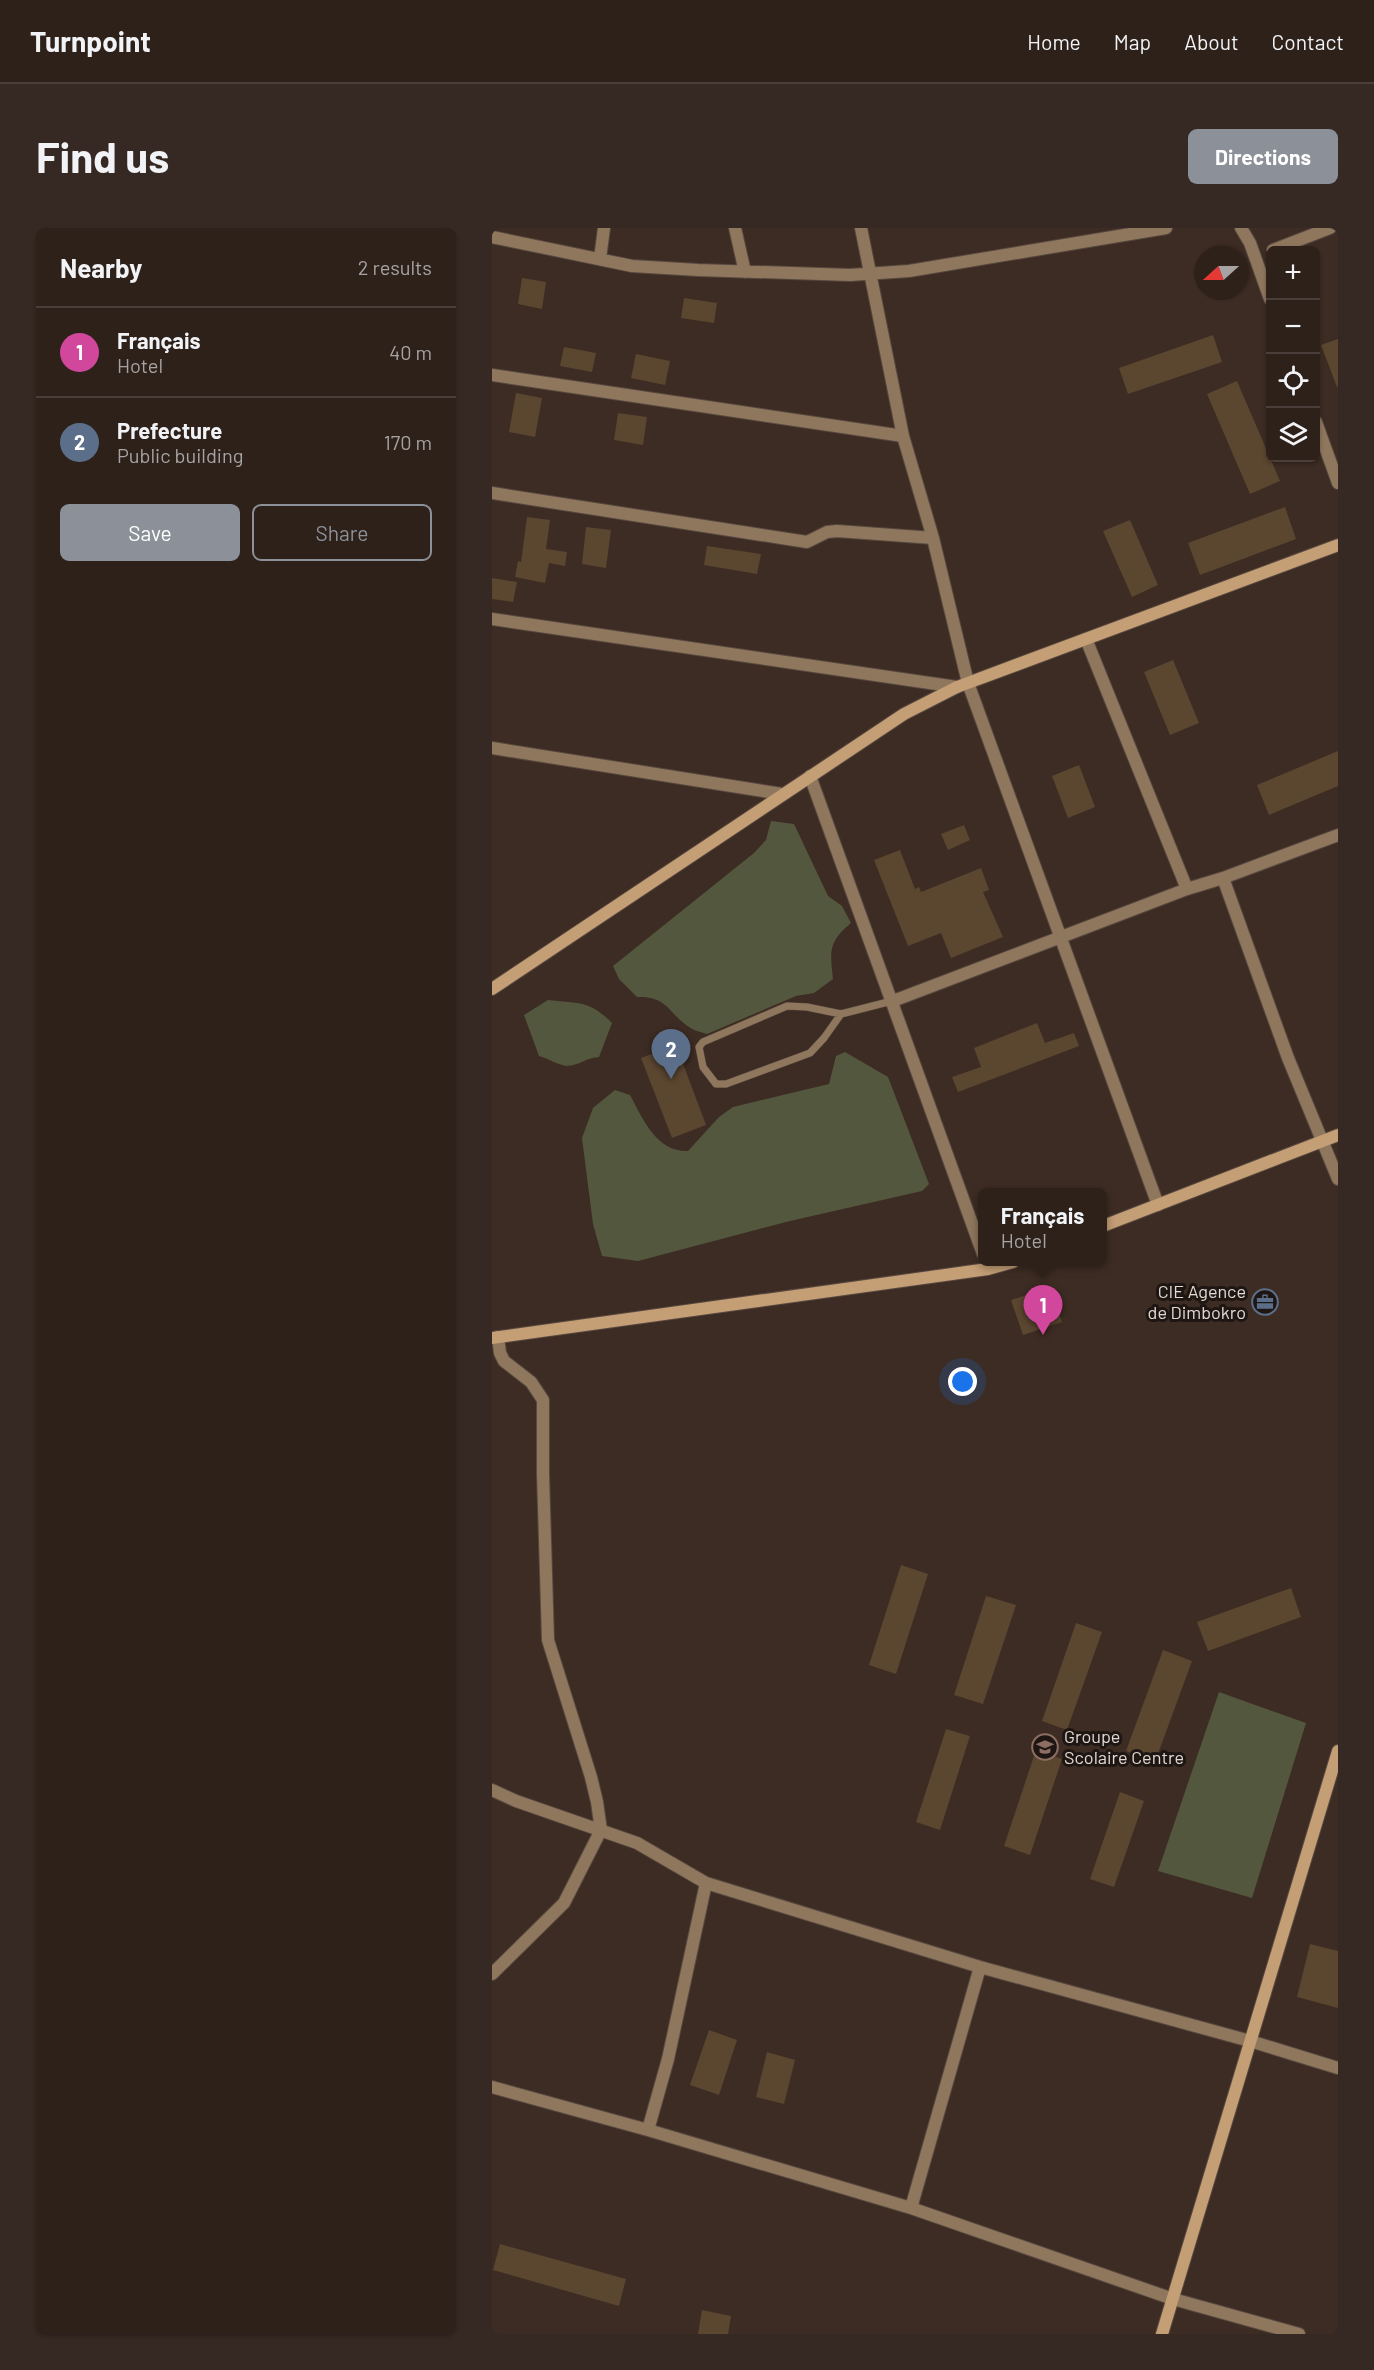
<!DOCTYPE html>
<html lang="en">
<head>
<meta charset="utf-8">
<style>
  body { margin:0; font-family:Barlow,sans-serif; background:#362923; color:#f1f3f6 }
  .controls { position:absolute; right:18px; top:18px; display:grid; overflow:hidden; border-radius:9px; box-shadow:0 2px 4px #0004 }
  .controls button { width:54px; height:54px; display:grid; place-items:center; padding:0; border:0; border-bottom:2px solid #493e39; background:#2e211a; color:#f1f3f6; font:30px sans-serif }
  .compass { position:absolute; left:702px; top:18px; width:54px; height:54px; border-radius:50%; background:#2e211a; box-shadow:0 2px 4px #0004; rotate:249deg }
  .you { position:absolute; left:471px; top:1154px; width:21px; height:21px; margin:-15px; border:4px solid #fff; border-radius:50%; background:#1a73e8; box-shadow:0 0 0 9px #1a73e833 }
  .badge { display:grid; place-items:center; width:39px; height:39px; border-radius:50%; background:#8c9099; color:#fff; font-size:20px; font-weight:700 }
  .pin { position:absolute; translate:-50% -50px; filter:drop-shadow(0 2px 3px #0008) }
  .pin::after { content:''; position:absolute; top:32px; width:21px; height:18px; background:inherit; clip-path:polygon(0 0,100% 0,50% 100%) }
  .popup { position:absolute; left:486px; top:960px; width:129px; height:78px; box-sizing:border-box; display:grid; place-content:center; border-radius:9px; background:#2e211a; filter:drop-shadow(0 2px 4px #0005); font-size:20px; white-space:nowrap; color:#a7a3a2 }
  .popup b { font-size:22px; color:#f1f3f6 }
  .popup::after { content:''; position:absolute; left:50%; top:100%; margin-left:-12px; border:12px solid transparent; border-top-color:#2e211a }
  .list { margin:0; padding:0; list-style:none }
  h2 { display:flex; justify-content:space-between; align-items:center; height:78px; margin:0; padding:0 24px; font-size:26px }
  h2 small { font-size:20px; font-weight:400; color:#a7a3a2 }
  .list li { display:grid; grid-template-columns:39px 1fr auto; gap:18px; align-items:center; box-sizing:border-box; height:90px; padding:0 24px; border-top:2px solid #493e39 }
  .list b { display:block; font-size:22px; white-space:nowrap }
  .list p { margin:0; font-size:20px; white-space:nowrap; color:#a7a3a2 }
  .list em { font-size:20px; font-style:normal; color:#a7a3a2 }
  .actions { display:flex; gap:12px; padding:18px 24px }
  .actions a { flex:1; padding:14px 0; border:2px solid #8c9099; border-radius:9px; text-align:center; font-size:21px; color:#8c9099 }
  .actions .main { background:#8c9099; color:#fff }
  .icon { flex:none; width:33px; height:33px; fill:none; stroke:currentColor; stroke-width:2; stroke-linecap:round; stroke-linejoin:round }
  .map { position:relative; flex:none; width:846px; height:2106px; overflow:hidden; border-radius:9px }
  header { display:flex; align-items:center; gap:36px; box-sizing:border-box; height:84px; padding:0 30px; background:#2e211a; border-bottom:2px solid #493e39 }
  header strong { font-size:28px }
  nav { display:flex; gap:33px; margin-inline-start:auto; font-size:21px }
  .intro { display:flex; align-items:center; justify-content:space-between; box-sizing:border-box; height:144px; padding:0 36px }
  h1 { margin:0; font-size:42px }
  .button { padding:15px 27px; border-radius:9px; background:#8c9099; color:#fff; font-size:21px; font-weight:700 }
  main { display:flex; gap:36px; padding:0 36px }
  aside { flex:1; background:#2e211a; border-radius:9px; box-shadow:0 2px 4px #0004 }
  .map>svg:first-child { display:block }
  .green { fill:#53573d }
  .building { fill:#5b4630 }
  .lines { fill:none; stroke-linecap:round; stroke-linejoin:round }
  .service-casing { stroke:#58483f; stroke-width:8 }
  .minor-casing { stroke:#58483f; stroke-width:14 }
  .secondary-casing { stroke:#58483f; stroke-width:14 }
  .service { stroke:#8e775d; stroke-width:7 }
  .minor { stroke:#8e775d; stroke-width:12 }
  .secondary { stroke:#c49e75; stroke-width:12 }
  .labels { text-anchor:middle; stroke-width:6; stroke-linejoin:round; paint-order:stroke }
  .poi-label { font-size:18px; fill:#e3d8d2; stroke:#1e1612; text-anchor:end }
</style>
</head>
<body>
<header>
<strong>Turnpoint</strong>
<nav><a>Home</a><a>Map</a><a>About</a><a>Contact</a></nav>
</header>
<div class="intro"><h1>Find us</h1><a class="button">Directions</a></div>
<main>
<aside>
<h2>Nearby<small>2 results</small></h2>
<ul class="list">
<li><span class="badge" style="background:#d1479c">1</span><div><b>Français</b><p>Hotel</p></div><em>40 m</em></li>
<li><span class="badge" style="background:#5c6f8a">2</span><div><b>Prefecture</b><p>Public building</p></div><em>170 m</em></li>
</ul>
<div class="actions"><a class="main">Save</a><a>Share</a></div>
</aside>
<div class="map">
<svg width="846" height="2106" viewBox="0 0 846 2106">
  <rect width="100%" height="100%" fill="#3d2c23"/>
  <!-- green -->
  <path class="green" d="M279,593L302,596L336,668L350,678L359,695C336,714 338,724 341,751L322,765L304,768L215,806C210,804 202,803 197,799C176,785 176,768 145,769L127,751L121,738L262,625L274,612Z
    M56,772C86,776 96,771 120,795L107,829C96,829 86,838 75,838C66,837 55,830 47,828L32,787Z
    M353,824L396,849L437,956L430,963L298,993L146,1033L110,1028L101,996L90,910L101,880L123,862L138,867C151,891 164,924 196,923L227,889L241,879L337,856L344,828Z
    M727,1464L814,1495L760,1670L666,1643Z"/>
  <!-- building -->
  <path class="building" d="M30,50L54,54L50,81L26,76Z
    M192,70L225,75L222,95L189,90Z
    M721,107L730,134L636,166L627,140Z
    M846,111V159H845L829,117Z
    M72,119L104,125L100,144L68,138Z
    M144,126L178,133L173,157L139,150Z
    M745,153L788,253L758,266L715,166Z
    M24,165L50,170L43,209L17,204Z
    M126,185L155,189L151,217L122,212Z
    M793,279L804,311L708,347L696,315Z
    M35,289L58,292L54,321L75,324L73,338L57,335L53,355L23,349L26,333L29,334Z
    M638,292L666,357L640,369L611,303Z
    M94,299L119,302L114,340L90,336Z
    M215,318L269,326L265,346L212,337Z
    M0,350L25,354L21,374L0,371Z
    M681,432L707,495L678,507L652,444Z
    M846,523V558L777,587L765,557Z
    M587,537L603,579L576,590L560,548Z
    M472,597L478,612L456,622L449,606Z
    M408,622L423,661L427,659L429,664L489,640L497,662L491,664L511,709L459,730L449,705L416,718L382,632Z
    M545,795L553,815L582,805L587,818L466,864L460,849L489,839L482,820Z
    M184,817L214,897L180,910L149,830Z
    M559,1059L570,1094L531,1107L519,1072Z
    M409,1337L436,1346L404,1446L377,1437Z
    M799,1360L809,1389L716,1423L705,1394Z
    M494,1368L524,1377L491,1476L462,1467Z
    M584,1395L610,1404L575,1502L550,1493Z
    M671,1422L700,1433L663,1534L634,1523Z
    M454,1501L478,1508L448,1602L424,1594Z
    M544,1522L570,1531L538,1627L512,1618Z
    M628,1564L652,1573L622,1659L598,1651Z
    M818,1716L846,1723V1780L805,1769Z
    M217,1802L245,1812L227,1867L198,1857Z
    M275,1824L303,1832L292,1876L264,1869Z
    M8,2016L134,2051L127,2078L1,2042Z
    M210,2082L239,2088L236,2106H206Z"/>
  <g class="lines">
    <!-- service casing -->
    <g class="service-casing">
      <path id="service" d="M349,786L332,810L318,825L234,856H224L211,839L207,819L211,814L295,778L315,779L349,786L400,773"/>
    </g>
    <!-- minor casing -->
    <g class="minor-casing">
      <path id="minor" d="M243,0L253,44
        M369,0L411,208L441,310L476,455L666,977
        M749,0L758,15L778,71
        M0,9L140,38L206,42L358,47L417,43L674,0
        M781,22L838,0
        M108,31L112,0
        M0,147L411,208
        M824,194L846,255
        M0,265L315,314L335,304L345,303L441,310
        M0,391L465,459
        M594,411L695,661
        M0,520L290,566
        M318,548L491,1026
        M731,650L796,830L846,951
        M401,773L695,661L731,650L846,607
        M0,1562L24,1573L145,1615L214,1655L488,1739L758,1813L846,1840
        M0,1746L72,1675L109,1602L105,1574L99,1549L56,1412L51,1246V1172L39,1154L12,1133L8,1125L6,1109
        M0,1859L156,1902L419,1980L681,2071L807,2106
        M156,1902L176,1831L214,1655
        M419,1980L488,1739"/>
    </g>
    <!-- secondary casing -->
    <g class="secondary-casing">
      <path id="secondary" d="M0,761L412,486L465,459L846,317
        M611,998L846,907
        M0,1110L496,1041L521,1034
        M670,2106L846,1523"/>
    </g>
    <!-- service -->
    <use href="#service" class="service"/>
    <!-- minor -->
    <use href="#minor" class="minor"/>
    <!-- secondary -->
    <use href="#secondary" class="secondary"/>
  </g>
  <!-- icons -->
  <defs>
    <g id="office-ring" transform="scale(1.35)"><circle r="9.5" fill="#1e1612" stroke="#5c6f8a" stroke-width="1.5"/><path d="M-6-3h4V-5.5h4V-3h4V5H-6ZM-1-4.5V-3h2v-1.5ZM-6 0V1H6V0Z" fill="#5c6f8a"/></g>
    <g id="school-ring" transform="scale(1.35)"><circle r="9.5" fill="#1e1612" stroke="#8d6e63" stroke-width="1.5"/><path d="M0-5L7-2L0 1L-7-2ZM-4 1L0 2.5L4 1V4Q0 6-4 4Z" fill="#8d6e63"/></g>
  </defs>
  <g fill-rule="evenodd">
    <use href="#office-ring" x="773" y="1074"/>
    <use href="#school-ring" x="553" y="1519"/>
  </g>
  <g class="labels">
    <!-- poi labels -->
    <g class="poi-label">
      <text x="754" y="1070">CIE Agence<tspan x="754" dy="21">de Dimbokro</tspan></text>
      <text x="572" y="1515" text-anchor="start">Groupe<tspan x="572" dy="21">Scolaire Centre</tspan></text>
    </g>
  </g>
</svg>
<div class="controls">
<button>+</button>
<button>−</button>
<button><svg class="icon" aria-label="locate" viewBox="0 0 24 24"><circle cx="12" cy="12" r="6"/><path d="M12 2v4M12 18v4M2 12h4M18 12h4"/></svg></button>
<button><svg class="icon" aria-label="layers" viewBox="0 0 24 24"><path d="M12 4l9 5-9 5-9-5zM3 14l9 5 9-5"/></svg></button>
</div>
<svg class="compass" viewBox="-18 -18 36 36"><path d="M0-13l5 13h-10z" fill="#e53935"/><path d="M0 13l5-13h-10z" fill="#a7a3a2"/></svg>
<div class="you"></div>
<div class="pin badge" style="left:551px;top:1107px;background:#d1479c">1</div>
<div class="popup"><b>Français</b>Hotel</div>
<div class="pin badge" style="left:179px;top:851px;background:#5c6f8a">2</div>
</div>
</main>
</body>
</html>
